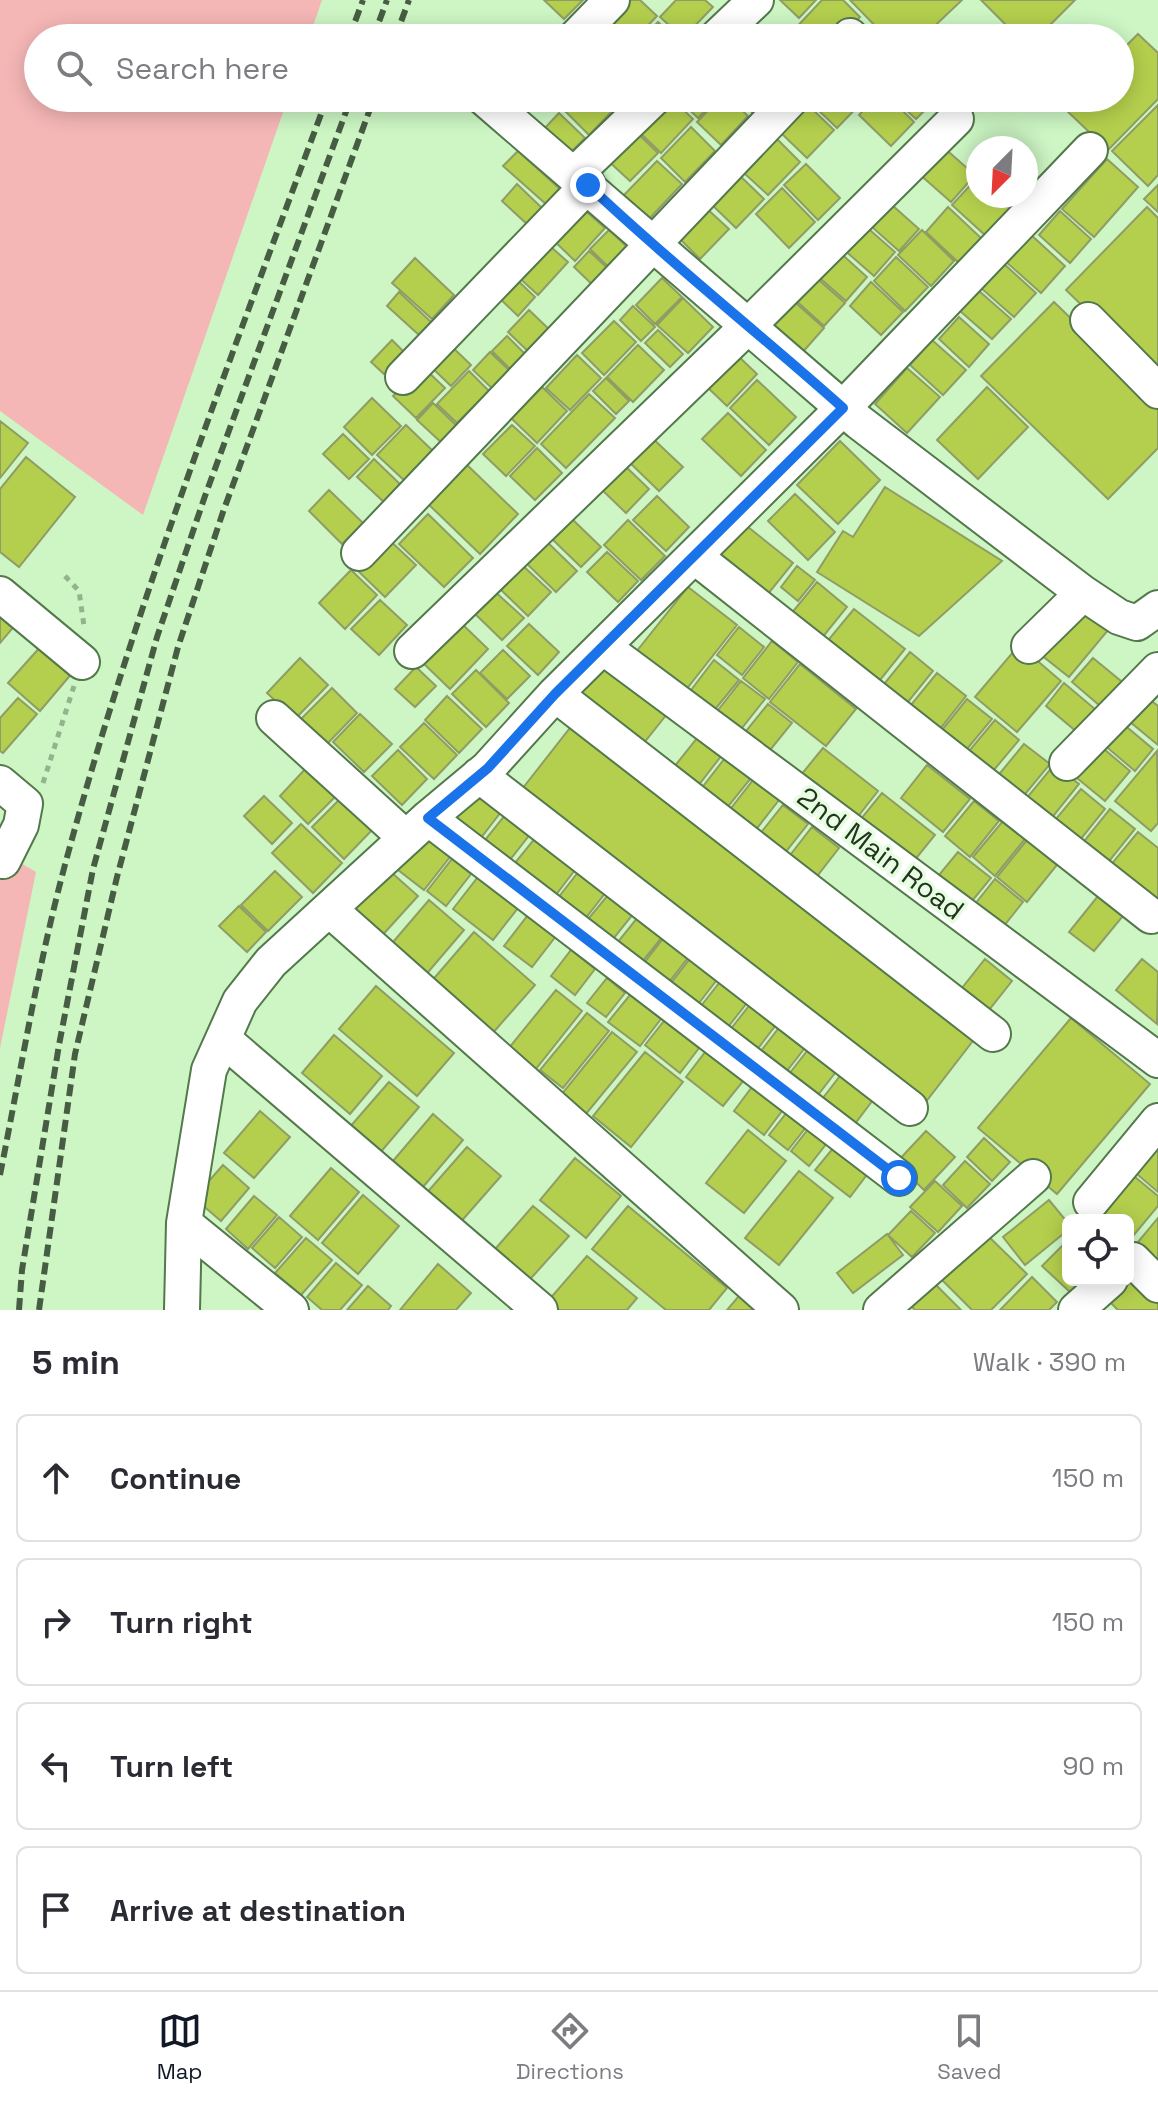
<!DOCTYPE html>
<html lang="en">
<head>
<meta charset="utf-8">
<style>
  body { margin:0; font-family:"Space Grotesk",sans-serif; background:#f7f7f7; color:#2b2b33 }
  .controls { position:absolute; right:24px; bottom:24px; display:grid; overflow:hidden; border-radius:12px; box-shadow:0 4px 20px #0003 }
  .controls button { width:72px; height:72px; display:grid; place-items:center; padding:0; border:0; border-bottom:2px solid #e1e1e2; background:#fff; color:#2b2b33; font:40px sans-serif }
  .compass { position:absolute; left:966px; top:136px; width:72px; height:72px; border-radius:50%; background:#fff; box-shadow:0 4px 20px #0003; rotate:204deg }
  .stop { position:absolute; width:24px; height:24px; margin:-18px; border:6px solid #1a73e8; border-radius:50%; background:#fff }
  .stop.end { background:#1a73e8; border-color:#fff; box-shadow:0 2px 8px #0008 }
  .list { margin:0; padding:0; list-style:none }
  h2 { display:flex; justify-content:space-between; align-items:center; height:104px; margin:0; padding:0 32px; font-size:34px }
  h2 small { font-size:26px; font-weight:400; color:#7c7c81 }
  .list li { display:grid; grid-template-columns:52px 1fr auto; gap:24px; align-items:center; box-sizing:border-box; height:128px; margin:0 16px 16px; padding:0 16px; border:2px solid #e1e1e2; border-radius:12px }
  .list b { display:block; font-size:30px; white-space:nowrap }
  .list em { font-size:26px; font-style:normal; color:#7c7c81 }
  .icon { flex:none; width:44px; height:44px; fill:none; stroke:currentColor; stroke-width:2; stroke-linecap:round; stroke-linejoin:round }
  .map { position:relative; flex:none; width:1158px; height:1310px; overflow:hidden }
  .search { position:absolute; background:#fff; box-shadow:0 4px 20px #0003; left:24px; right:24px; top:24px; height:88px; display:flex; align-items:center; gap:20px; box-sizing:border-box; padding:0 28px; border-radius:44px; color:#7c7c81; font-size:30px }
  .sheet { height:680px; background:#fff }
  nav { display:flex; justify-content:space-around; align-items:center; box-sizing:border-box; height:112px; border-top:2px solid #e1e1e2; background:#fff; font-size:22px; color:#7c7c81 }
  nav a { display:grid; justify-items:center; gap:4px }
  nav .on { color:#111827 }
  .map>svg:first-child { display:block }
  .green { fill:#f5b7b6 }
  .building { fill:#b4cf4d; stroke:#8f9d65; stroke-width:2 }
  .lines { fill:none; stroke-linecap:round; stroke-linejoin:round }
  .minor-casing { stroke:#53784b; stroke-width:38 }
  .path { stroke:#93b38c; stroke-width:5; stroke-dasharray:6 6; stroke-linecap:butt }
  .minor { stroke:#fff; stroke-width:34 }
  .rail { stroke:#475d43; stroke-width:6; stroke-dasharray:12 6; stroke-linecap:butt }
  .route { stroke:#1a73e8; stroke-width:10 }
  .labels { text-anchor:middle; stroke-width:7; stroke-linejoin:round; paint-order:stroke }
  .street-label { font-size:28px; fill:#233320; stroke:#e5fee0 }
</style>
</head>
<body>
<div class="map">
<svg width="1158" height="1310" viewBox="0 0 1158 1310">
  <rect width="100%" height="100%" fill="#cdf6c4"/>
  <!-- green -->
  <path class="green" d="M0,0H322L309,38H38V98H288L143,515L0,411Z
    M0,851L36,872L0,1048Z"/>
  <!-- building -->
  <path class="building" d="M544,0H583L564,19Z
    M626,0H640L657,16L636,38H615L602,26Z
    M676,0H705L713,7L683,38L660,17Z
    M780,0H816L799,18Z
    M822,0H843L860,17L840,38H794L790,34Z
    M850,0H962L922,38H887Z
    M981,0H1075L1037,38H1019Z
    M658,22L675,38H643Z
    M1138,34L1158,53V99L1108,150L1065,109L1075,98H1120V52Z
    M574,98H605L615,108L589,135L563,109Z
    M665,98H671L693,119L661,153L636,129Z
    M677,98H717L698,118Z
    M720,98H729L748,116L721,145L697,122Z
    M737,98H773L756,116Z
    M821,98H866L837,128L814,106Z
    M875,98H890L914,122L891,146L859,115Z
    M893,98H937L916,119Z
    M808,105L834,130L807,158L781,133Z
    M1158,105V175L1148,186L1112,151Z
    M559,113L585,138L570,153L544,129Z
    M691,127L715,151L685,182L661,158Z
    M633,129L658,153L630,181L605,158Z
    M777,139L800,162L768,195L744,173Z
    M942,146L975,175L951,202L918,173Z
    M518,151L561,190L547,205L503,166Z
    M1107,159L1138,187L1094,237L1062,209Z
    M657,161L682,184L649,219L624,195Z
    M806,164L840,198L818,220L784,185Z
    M736,172L764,199L736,228L708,201Z
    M977,178L978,196H996L1011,210L986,236L952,205Z
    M517,184L543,209L528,225L502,201Z
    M1158,185V212L1144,199Z
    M782,188L815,222L789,248L756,214Z
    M892,205L919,229L899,251L872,227Z
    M580,206L605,228L575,261L550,237Z
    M704,206L729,229L700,259L676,235Z
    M948,207L981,238L959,263L926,232Z
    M1147,207L1158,218V379L1066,290Z
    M1060,211L1091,239L1070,263L1039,235Z
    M863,224L895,252L874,276L842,248Z
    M609,230L637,256L618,276L590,249Z
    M922,230L954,261L931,286L898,255Z
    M1029,233L1065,266L1041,293L1004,260Z
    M543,240L568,262L538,295L513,272Z
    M836,249L867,277L846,301L814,273Z
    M589,251L616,276L600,292L574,267Z
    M896,257L928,287L905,311L874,281Z
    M415,258L454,295L432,319L392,283Z
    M1003,263L1036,293L1014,317L981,288Z
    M812,274L845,303L824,326L792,297Z
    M512,275L535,297L518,316L495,294Z
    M662,278L682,297L655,324L636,305Z
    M871,282L903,312L881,335L850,306Z
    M978,290L1011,319L992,339L960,311Z
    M399,292L431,322L419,335L387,306Z
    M789,297L824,328L801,354L765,322Z
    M683,298L713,327L688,353L657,325Z
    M1054,302L1158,403V448L1108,499L981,376Z
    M633,306L655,327L641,341L620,320Z
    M529,310L554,334L533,356L508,332Z
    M959,317L989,344L969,367L939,339Z
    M614,321L636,342L604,375L582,353Z
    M658,330L683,354L670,367L645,343Z
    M507,336L532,361L517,376L492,351Z
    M392,340L405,353L384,374L371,362Z
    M932,340L966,370L943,395L910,365Z
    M446,341L471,365L451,386L426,362Z
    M638,345L664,370L633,402L607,377Z
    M490,352L515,376L498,394L473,370Z
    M736,354L757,374L727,406L705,385Z
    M577,355L601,378L570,410L546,388Z
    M422,366L445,388L416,418L393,396Z
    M907,368L940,397L907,433L875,404Z
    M469,371L489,391L457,423L437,404Z
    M606,378L629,401L616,414L593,391Z
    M757,380L796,417L769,445L730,408Z
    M542,387L567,411L537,443L511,418Z
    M987,387L1028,427L978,479L937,440Z
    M589,394L615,418L566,468L541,444Z
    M372,398L401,426L372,455L344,427Z
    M433,403L459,428L443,444L417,420Z
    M728,413L766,450L741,476L702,439Z
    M0,421L28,443L0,478Z
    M406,425L436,454L407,483L377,455Z
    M512,425L535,446L506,476L483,454Z
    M343,434L369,459L349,479L323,454Z
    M649,435L683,467L659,491L626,459Z
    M840,441L880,480L838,524L797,485Z
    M537,448L562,473L535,500L510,476Z
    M26,457L75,497L19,567L0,552V489Z
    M374,459L402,486L385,503L357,477Z
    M463,461L518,514L480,554L424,500Z
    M622,463L649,489L626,513L599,487Z
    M885,487L1002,561L919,636L817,572L843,531L853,537Z
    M329,490L363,523L342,544L309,511Z
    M795,494L835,532L808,560L768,521Z
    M657,496L689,527L666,551L633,520Z
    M428,514L473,558L444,587L399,544Z
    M570,517L601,547L581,567L550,537Z
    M628,520L665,556L641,580L604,545Z
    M743,523L793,563L763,600L713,560Z
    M386,537L416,565L385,597L356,569Z
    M542,537L577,571L556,592L522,559Z
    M607,552L638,581L618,602L587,572Z
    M520,563L551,592L528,616L497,586Z
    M797,566L815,580L798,601L781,587Z
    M351,570L377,595L345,629L319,603Z
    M817,582L847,607L817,644L786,620Z
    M688,587L737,625L685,691L636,652Z
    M492,589L524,618L502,640L471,610Z
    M380,600L407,625L379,655L351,629Z
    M1076,602L1109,629L1069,677L1035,650Z
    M0,609L17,623L0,643Z
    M854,609L905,649L876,685L825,644Z
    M460,622L488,649L450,689L422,662Z
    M529,624L559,652L538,675L507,646Z
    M739,627L764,647L742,675L717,655Z
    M772,641L798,662L769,699L743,678Z
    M42,645L73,672L40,711L8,683Z
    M1019,645L1061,681L1017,732L975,697Z
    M503,650L530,676L507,699L480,673Z
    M910,652L933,671L903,708L880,689Z
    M300,658L328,685L295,719L267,693Z
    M1093,658L1127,686L1106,711L1072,682Z
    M714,660L739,680L712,713L688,694Z
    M601,662L667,714L639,749L573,698Z
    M800,664L856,709L826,746L770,702Z
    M416,667L436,686L415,707L395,689Z
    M476,670L509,703L486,727L452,694Z
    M937,673L966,696L936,734L906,711Z
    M741,681L765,699L738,733L715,714Z
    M1064,683L1102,715L1083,737L1046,706Z
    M332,688L357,713L326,745L300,720Z
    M447,696L482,729L459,753L425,720Z
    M18,698L37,714L3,753L0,751V718Z
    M1148,698L1158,706V745L1129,721Z
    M967,699L992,719L962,755L938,735Z
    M768,704L792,723L766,755L742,736Z
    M360,714L392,744L364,772L333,742Z
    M577,719L979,1033L918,1112L515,798Z
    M995,720L1019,740L988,777L964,757Z
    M424,723L457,755L434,779L400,747Z
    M1122,723L1153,749L1135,771L1103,744Z
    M698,737L722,755L694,791L670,772Z
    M1024,744L1050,764L1021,799L996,778Z
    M1098,744L1130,771L1105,801L1072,774Z
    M823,748L878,791L852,824L796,781Z
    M398,750L427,779L402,805L372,776Z
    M1157,751L1158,823L1151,831L1115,801Z
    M725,758L751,778L722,814L697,794Z
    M927,765L970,799L943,832L901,798Z
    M1054,765L1079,784L1050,820L1025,800Z
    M308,766L337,795L308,824L280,796Z
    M753,780L779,800L751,836L725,816Z
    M475,785L504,808L480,839L450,816Z
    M1081,789L1105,809L1080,840L1055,820Z
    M882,793L935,835L909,867L856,825Z
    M264,796L292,823L272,844L244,816Z
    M341,798L373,829L344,859L312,827Z
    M974,801L999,821L970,857L945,836Z
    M783,805L808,824L780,859L755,840Z
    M510,809L535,828L506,865L481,845Z
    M1110,809L1135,829L1106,865L1081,845Z
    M1003,821L1025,839L995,876L973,857Z
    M301,824L342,863L313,893L272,853Z
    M812,827L839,848L811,884L784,863Z
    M541,831L581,862L555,896L514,864Z
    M1138,832L1158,848V907L1109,867Z
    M419,833L450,857L424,890L393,866Z
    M1027,840L1057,865L1027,902L997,877Z
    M958,852L991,878L967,907L934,881Z
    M452,859L471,874L446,906L427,891Z
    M383,865L418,896L378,940L343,909Z
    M583,866L610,887L581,924L554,903Z
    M275,871L302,897L268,931L241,905Z
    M478,877L518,908L493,940L453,909Z
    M995,879L1023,902L999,932L971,909Z
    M613,889L638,908L609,944L584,924Z
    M1098,896L1123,916L1094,951L1069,932Z
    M429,900L464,930L423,978L388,948Z
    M239,906L266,932L247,952L219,926Z
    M642,912L667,931L638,967L613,948Z
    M528,915L556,936L532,967L504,946Z
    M669,931L694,950L666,986L641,967Z
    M474,932L535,985L491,1035L430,983Z
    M571,950L595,969L575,995L551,976Z
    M696,951L723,972L695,1008L668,987Z
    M985,959L1012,981L985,1015L958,993Z
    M1142,959L1158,972L1157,1024L1116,990Z
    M727,973L754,994L724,1032L697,1011Z
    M607,978L625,993L606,1017L587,1003Z
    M376,986L454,1053L417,1096L339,1029Z
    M556,990L582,1011L535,1070L508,1049Z
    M630,995L661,1019L640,1046L608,1022Z
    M756,997L782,1017L753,1055L726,1035Z
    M587,1013L609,1031L563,1088L540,1070Z
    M1071,1018L1150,1084L1057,1194L978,1128Z
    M785,1020L811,1040L783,1076L757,1056Z
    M664,1021L699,1048L680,1073L645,1045Z
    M612,1032L637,1052L585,1115L561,1095Z
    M334,1035L382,1076L350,1114L302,1073Z
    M814,1042L842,1064L814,1100L786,1078Z
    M706,1051L744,1080L723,1106L686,1077Z
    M645,1052L683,1082L631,1147L593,1116Z
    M847,1067L879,1092L851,1129L819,1103Z
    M389,1082L419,1107L379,1154L349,1128Z
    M752,1087L782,1111L764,1135L734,1111Z
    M260,1111L290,1137L254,1178L224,1153Z
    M788,1111L807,1126L788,1150L769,1135Z
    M433,1114L463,1140L417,1194L387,1168Z
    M809,1128L827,1143L809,1166L791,1151Z
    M748,1130L786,1161L744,1213L706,1183Z
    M926,1131L955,1157L924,1190L896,1163Z
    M984,1138L1010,1162L992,1181L967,1157Z
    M1158,1141V1192L1131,1169Z
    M835,1146L869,1172L850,1197L815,1170Z
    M467,1147L501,1176L458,1225L424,1196Z
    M575,1158L621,1196L586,1238L540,1200Z
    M965,1161L990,1184L967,1208L943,1185Z
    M223,1165L249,1188L221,1221L194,1198Z
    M331,1168L359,1192L318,1240L290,1216Z
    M799,1171L833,1198L779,1265L745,1238Z
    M1129,1172L1158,1196V1206L1128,1242V1220H1089Z
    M935,1181L962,1206L938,1232L910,1207Z
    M363,1195L399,1226L358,1274L322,1243Z
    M254,1196L277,1215L248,1249L226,1229Z
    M1049,1200L1068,1223V1230L1025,1265L1003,1237Z
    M533,1206L569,1236L524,1286L489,1256Z
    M628,1206L727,1288L709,1310H666L592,1249Z
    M911,1211L935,1233L912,1257L888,1235Z
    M279,1217L302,1237L275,1268L252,1248Z
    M1158,1218V1270L1133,1248Z
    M984,1232L1027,1274L991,1310H972L939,1277Z
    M887,1234L903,1255L853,1293L837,1273Z
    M306,1238L332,1260L301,1295L275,1273Z
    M1068,1240V1280H1082L1070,1292L1042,1266Z
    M587,1256L637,1298L627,1310H559L548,1301Z
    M336,1263L362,1285L340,1310H322L307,1297Z
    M438,1264L471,1293L456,1310H400Z
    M1138,1275L1158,1296V1310H1118L1110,1302Z
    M1032,1277L1057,1302L1049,1310H1000Z
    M931,1280L961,1310H915L908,1303Z
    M368,1286L391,1306L388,1310H347Z
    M739,1296L756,1310H727Z"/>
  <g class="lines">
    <!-- minor casing -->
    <g class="minor-casing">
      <path id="minor" d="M575,38L612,0
        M716,38L756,0
        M849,38L850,36
        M484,98L859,422L1083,593L1119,617L1137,623L1158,608
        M575,174L654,98
        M1088,320L1158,391
        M403,377L588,185
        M359,553L792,98
        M694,556L1151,916
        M0,594L82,662
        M1029,646L1083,593
        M603,647L1158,1060
        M412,651L749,325L956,119
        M555,694L993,1034
        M274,718L406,838
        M1067,763L1158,670
        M479,775L910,1108
        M0,783L25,804L21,825L3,861
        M428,818L899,1178
        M329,909L781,1310
        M223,1039L540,1310
        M1091,1202L1158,1121
        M184,1223L291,1310
        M1128,1265L1133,1260L1158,1285
        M182,1310L184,1223L209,1070L240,1001L271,962L428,818L488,768L555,694L843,408L1090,150
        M881,1310L1033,1177
        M1076,1310L1110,1280"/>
    </g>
    <!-- path -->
    <path class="path" d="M65,576L79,591L84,626
      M43,783L74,686"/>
    <!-- minor -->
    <use href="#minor" class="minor"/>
    <!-- rail -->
    <path class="rail" d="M349,38L363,0
      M373,38L387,0
      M395,38L409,0
      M0,1175C21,1070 38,964 66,861C136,601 234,350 327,98
      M19,1310L22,1270L59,1045L93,869L157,637L205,496L351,98
      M39,1310L75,1054L117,877L178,647L223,512L374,98"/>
  </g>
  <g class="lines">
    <!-- route -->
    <path class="route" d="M588,185C670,263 759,333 843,408L555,694L488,768L428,818L899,1178"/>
  </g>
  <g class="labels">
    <!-- street labels -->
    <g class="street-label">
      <text transform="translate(881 853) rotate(37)" y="10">2nd Main Road</text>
    </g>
  </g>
</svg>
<div class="controls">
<button><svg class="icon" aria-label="locate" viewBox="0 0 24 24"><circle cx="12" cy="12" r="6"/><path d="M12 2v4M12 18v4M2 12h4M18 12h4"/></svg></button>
</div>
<svg class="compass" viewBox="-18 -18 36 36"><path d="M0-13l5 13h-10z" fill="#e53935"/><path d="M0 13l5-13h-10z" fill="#7c7c81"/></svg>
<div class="stop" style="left:899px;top:1178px"></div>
<div class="stop end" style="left:588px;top:185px"></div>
<div class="search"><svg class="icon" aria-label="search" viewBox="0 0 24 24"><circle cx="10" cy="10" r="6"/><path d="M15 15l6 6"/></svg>Search here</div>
</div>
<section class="sheet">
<h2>5 min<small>Walk · 390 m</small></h2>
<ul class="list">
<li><svg class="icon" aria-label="ahead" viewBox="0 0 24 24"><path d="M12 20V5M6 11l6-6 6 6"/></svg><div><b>Continue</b></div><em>150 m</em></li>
<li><svg class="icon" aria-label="right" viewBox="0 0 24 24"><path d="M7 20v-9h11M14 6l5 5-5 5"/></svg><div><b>Turn right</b></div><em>150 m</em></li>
<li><svg class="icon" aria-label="left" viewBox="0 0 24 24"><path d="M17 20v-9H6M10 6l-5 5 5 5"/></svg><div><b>Turn left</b></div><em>90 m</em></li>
<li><svg class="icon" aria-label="arrive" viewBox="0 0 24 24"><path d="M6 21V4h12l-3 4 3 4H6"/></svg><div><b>Arrive at destination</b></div></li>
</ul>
</section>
<nav>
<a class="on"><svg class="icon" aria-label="map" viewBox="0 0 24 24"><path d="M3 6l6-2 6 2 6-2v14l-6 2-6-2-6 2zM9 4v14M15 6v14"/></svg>Map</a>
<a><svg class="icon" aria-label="directions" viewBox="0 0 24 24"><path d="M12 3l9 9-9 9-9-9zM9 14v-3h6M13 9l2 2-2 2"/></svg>Directions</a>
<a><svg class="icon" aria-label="saved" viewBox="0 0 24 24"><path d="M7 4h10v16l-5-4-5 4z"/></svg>Saved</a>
</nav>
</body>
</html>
